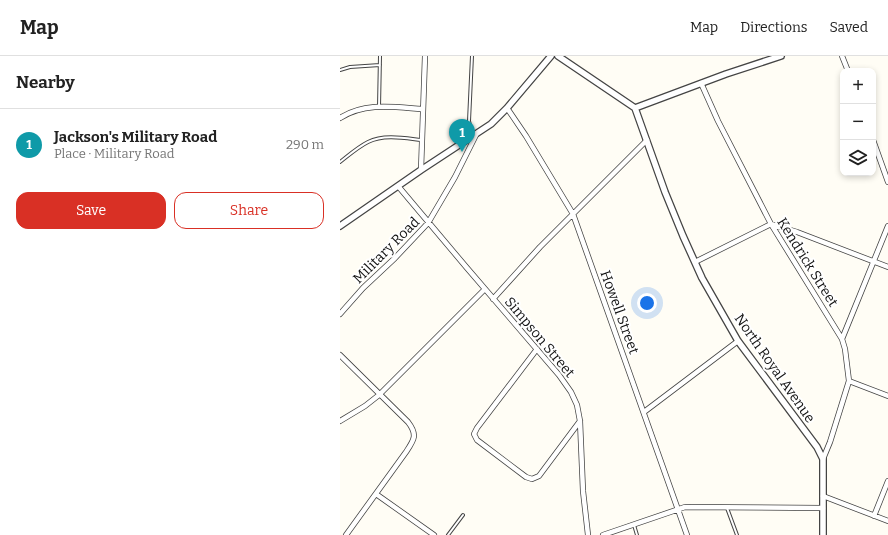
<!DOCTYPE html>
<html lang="en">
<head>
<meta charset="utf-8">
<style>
  body { margin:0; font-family:Bitter,serif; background:#f6f6f6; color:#222 }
  .controls { position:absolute; right:12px; top:12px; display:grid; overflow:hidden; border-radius:8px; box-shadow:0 2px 6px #0003 }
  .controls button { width:36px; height:36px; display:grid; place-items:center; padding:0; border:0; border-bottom:1px solid #e0e0e0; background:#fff; color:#222; font:20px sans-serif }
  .you { position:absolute; left:307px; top:247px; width:14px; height:14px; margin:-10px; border:3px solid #fff; border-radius:50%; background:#1a73e8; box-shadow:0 0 0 6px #1a73e833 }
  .badge { display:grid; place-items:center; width:26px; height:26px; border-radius:50%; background:#d93025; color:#fff; font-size:13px; font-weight:700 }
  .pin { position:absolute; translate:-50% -33px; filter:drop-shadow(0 1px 2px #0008) }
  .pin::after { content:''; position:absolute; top:21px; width:14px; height:12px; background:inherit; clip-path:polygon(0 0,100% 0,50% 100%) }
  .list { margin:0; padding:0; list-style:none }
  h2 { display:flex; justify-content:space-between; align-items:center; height:52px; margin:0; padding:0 16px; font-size:17px }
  h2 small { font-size:13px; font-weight:400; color:#767676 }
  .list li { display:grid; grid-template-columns:26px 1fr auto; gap:12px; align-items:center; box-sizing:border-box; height:72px; padding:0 16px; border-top:1px solid #e0e0e0 }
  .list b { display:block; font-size:15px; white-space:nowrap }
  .list p { margin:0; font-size:13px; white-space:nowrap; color:#767676 }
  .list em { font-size:13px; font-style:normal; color:#767676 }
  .actions { display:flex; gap:8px; padding:12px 16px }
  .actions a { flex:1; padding:9px 0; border:1px solid #d93025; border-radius:12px; text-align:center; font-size:14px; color:#d93025 }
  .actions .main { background:#d93025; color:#fff }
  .icon { flex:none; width:22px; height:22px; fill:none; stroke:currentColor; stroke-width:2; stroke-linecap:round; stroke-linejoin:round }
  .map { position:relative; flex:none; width:548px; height:479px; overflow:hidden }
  header { display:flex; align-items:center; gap:24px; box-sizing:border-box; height:56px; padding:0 20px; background:#fff; border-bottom:1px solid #e0e0e0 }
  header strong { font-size:19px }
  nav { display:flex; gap:22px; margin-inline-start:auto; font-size:14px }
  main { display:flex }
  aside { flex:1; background:#fff }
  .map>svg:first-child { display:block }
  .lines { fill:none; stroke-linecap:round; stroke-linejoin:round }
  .service-casing { stroke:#444; stroke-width:4 }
  .minor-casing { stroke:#444; stroke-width:6 }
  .tertiary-casing { stroke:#444; stroke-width:8 }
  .service { stroke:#fff; stroke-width:2 }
  .minor { stroke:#fff; stroke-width:4.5 }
  .tertiary { stroke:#fff; stroke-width:5.5 }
  .labels { text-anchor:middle; stroke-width:4; stroke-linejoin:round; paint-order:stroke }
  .street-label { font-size:14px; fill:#111; stroke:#fff }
</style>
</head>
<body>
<header>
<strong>Map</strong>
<nav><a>Map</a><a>Directions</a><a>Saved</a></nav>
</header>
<main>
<aside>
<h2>Nearby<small></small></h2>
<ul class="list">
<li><span class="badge" style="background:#0f9aa8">1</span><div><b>Jackson's Military Road</b><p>Place · Military Road</p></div><em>290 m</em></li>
</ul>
<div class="actions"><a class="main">Save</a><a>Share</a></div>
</aside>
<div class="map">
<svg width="548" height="479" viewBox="0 0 548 479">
  <rect width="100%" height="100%" fill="#fffdf5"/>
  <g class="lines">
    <!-- service casing -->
    <g class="service-casing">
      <path id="service" d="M132,0L129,65L132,78
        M0,14L10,11L40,9
        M39,51L40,0
        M0,106C9,99 18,91 28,86C44,78 64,82 81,84
        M387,452L397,479
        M294,469L297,479
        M108,479L123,459"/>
    </g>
    <!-- minor casing -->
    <g class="minor-casing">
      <path id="minor" d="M502,0L508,15
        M361,27L378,65L431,168L502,283L505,293L509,325L490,386L483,403
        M167,52L186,80L233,158L347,479
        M0,62C25,46 54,51 82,53
        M533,84L548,126
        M81,114L85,0
        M58,130L127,212L219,319L231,336L237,349L240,365L243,435L248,479
        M355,206L431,168L457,176L548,211
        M153,243L200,191L307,84
        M0,258L23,232L55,202L88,167L115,121L136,79
        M502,283L548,170
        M197,293L137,372L134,378L137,384L186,421L192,423L199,420L240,365
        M0,299L68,366C78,379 74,384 66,396L6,479
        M509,325L548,340
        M304,356L398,285
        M0,365L25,350L39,339L145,233
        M36,438L94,479
        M483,440L548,465
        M534,460L548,425
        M263,479L345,451L483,452"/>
    </g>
    <!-- tertiary casing -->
    <g class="tertiary-casing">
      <path id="tertiary" d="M218,0L295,52
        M295,52L325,136L343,180L362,222L398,285L477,391L483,403V479
        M295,52L386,18L441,0
        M0,170L81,114L151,68L167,52L211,0"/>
    </g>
    <!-- service -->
    <use href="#service" class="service"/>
    <!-- minor -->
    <use href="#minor" class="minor"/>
    <!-- tertiary -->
    <use href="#tertiary" class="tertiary"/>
  </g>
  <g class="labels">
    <!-- street labels -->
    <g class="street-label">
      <text transform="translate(46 194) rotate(-45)" y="5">Military Road</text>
      <text transform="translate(468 206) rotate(58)" y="5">Kendrick Street</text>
      <text transform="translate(280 256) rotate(70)" y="5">Howell Street</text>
      <text transform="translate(200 281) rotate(50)" y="5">Simpson Street</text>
      <text transform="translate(435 312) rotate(55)" y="5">North Royal Avenue</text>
    </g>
  </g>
</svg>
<div class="controls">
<button>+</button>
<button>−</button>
<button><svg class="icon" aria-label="layers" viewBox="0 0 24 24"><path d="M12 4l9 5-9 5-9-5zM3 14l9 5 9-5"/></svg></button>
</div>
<div class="you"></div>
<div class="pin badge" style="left:122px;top:96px;background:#0f9aa8">1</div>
</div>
</main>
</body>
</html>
